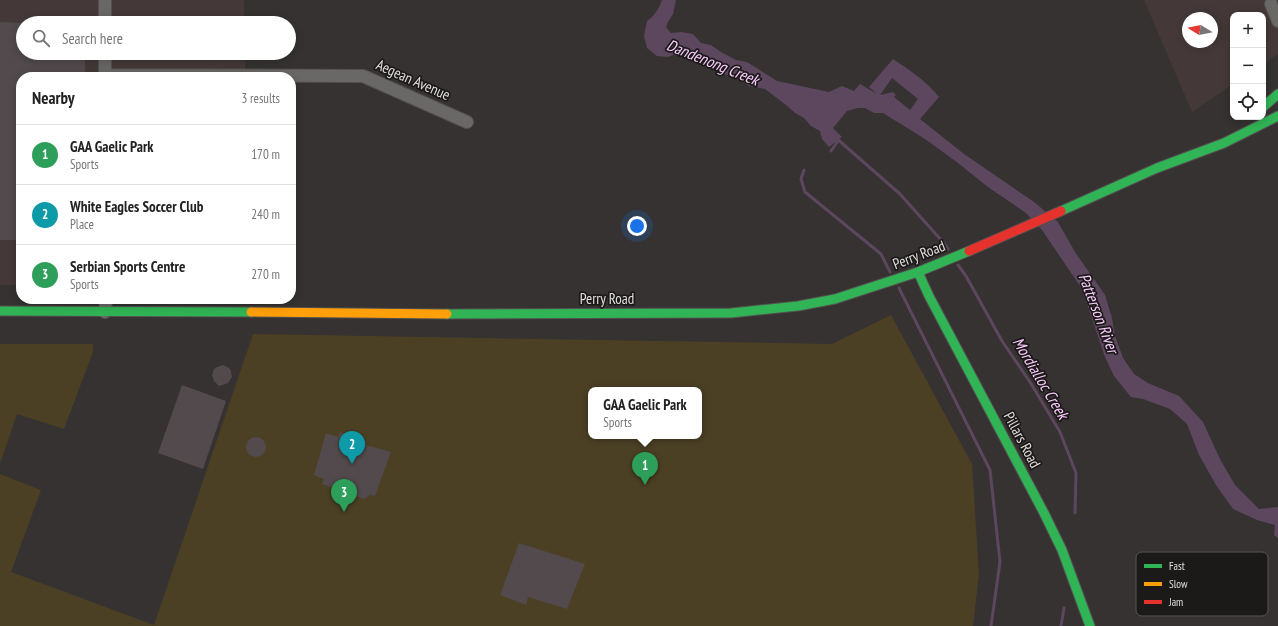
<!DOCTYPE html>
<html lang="en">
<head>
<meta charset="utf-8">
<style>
  body { margin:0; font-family:"PT Sans Narrow",sans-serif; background:#f2f2f2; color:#222 }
  .controls { position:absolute; right:12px; top:12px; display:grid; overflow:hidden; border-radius:8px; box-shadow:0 2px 10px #0003 }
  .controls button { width:36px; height:36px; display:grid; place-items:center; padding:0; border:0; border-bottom:1px solid #e0e0e0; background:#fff; color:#222; font:20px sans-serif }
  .compass { position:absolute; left:1182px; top:12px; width:36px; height:36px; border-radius:50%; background:#fff; box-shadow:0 2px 10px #0003; rotate:280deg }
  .you { position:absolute; left:637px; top:226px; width:14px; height:14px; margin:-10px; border:3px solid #fff; border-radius:50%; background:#1a73e8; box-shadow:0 0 0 6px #1a73e833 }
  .badge { display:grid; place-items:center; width:26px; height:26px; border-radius:50%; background:#db2777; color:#fff; font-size:13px; font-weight:700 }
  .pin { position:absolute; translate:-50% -33px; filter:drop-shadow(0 1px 2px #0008) }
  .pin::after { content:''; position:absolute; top:21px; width:14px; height:12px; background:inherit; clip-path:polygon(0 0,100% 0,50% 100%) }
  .popup { position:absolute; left:588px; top:387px; width:114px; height:52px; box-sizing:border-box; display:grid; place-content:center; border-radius:8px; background:#fff; filter:drop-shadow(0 1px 3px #0005); font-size:13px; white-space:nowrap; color:#767676 }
  .popup b { font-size:15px; color:#222 }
  .popup::after { content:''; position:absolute; left:50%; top:100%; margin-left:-8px; border:8px solid transparent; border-top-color:#fff }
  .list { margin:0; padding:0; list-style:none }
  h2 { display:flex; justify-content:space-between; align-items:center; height:52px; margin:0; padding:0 16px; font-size:17px }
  h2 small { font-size:13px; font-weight:400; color:#767676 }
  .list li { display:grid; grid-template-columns:26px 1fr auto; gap:12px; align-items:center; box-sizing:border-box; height:60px; padding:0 16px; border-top:1px solid #e0e0e0 }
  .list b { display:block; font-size:15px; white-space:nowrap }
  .list p { margin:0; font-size:13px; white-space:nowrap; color:#767676 }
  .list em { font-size:13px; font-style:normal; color:#767676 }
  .icon { flex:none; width:22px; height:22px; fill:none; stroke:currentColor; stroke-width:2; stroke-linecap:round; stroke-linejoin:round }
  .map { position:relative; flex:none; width:1278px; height:626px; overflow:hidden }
  .search { position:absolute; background:#fff; box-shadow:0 2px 10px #0003; left:16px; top:16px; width:280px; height:44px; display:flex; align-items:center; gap:10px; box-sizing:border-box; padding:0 14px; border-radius:22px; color:#767676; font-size:15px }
  .panel { position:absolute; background:#fff; box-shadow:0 2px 10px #0003; left:16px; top:72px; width:280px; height:232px; border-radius:16px }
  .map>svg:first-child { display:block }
  .built { fill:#443938; fill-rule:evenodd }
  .green { fill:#4b4024; fill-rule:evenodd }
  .water { fill:#5d475e; fill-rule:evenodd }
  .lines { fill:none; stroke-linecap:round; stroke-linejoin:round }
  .stream { stroke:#5d475e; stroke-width:3 }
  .building { fill:#524a4c }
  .street-casing { stroke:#535150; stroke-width:14 }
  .fast-casing { stroke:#535150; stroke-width:11 }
  .slow-casing { stroke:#535150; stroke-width:11 }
  .jam-casing { stroke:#535150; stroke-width:11 }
  .street { stroke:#6a6867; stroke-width:12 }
  .fast { stroke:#30b455; stroke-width:9 }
  .slow { stroke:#ff9f0a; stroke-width:9 }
  .jam { stroke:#e5322d; stroke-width:9 }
  .labels { text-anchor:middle; stroke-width:3.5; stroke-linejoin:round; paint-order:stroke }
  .street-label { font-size:15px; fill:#e0dddd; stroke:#1c1919 }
  .water-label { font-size:16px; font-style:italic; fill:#faccfd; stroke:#1c1919 }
  .key { fill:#1c1919; stroke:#575454; stroke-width:1 }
  .key-label { font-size:11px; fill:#e0dddd }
</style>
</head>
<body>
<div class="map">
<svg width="1278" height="626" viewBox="0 0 1278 626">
  <rect width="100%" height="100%" fill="#353231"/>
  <!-- built -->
  <path class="built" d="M0,0H244V23H23V53H245V77H21V285H0Z
    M1144,0H1278V54L1263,64V15H1233V84L1192,112ZM1188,18H1212V42H1188Z"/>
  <!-- green -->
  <path class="green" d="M891,315L972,464L979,574L973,626H0V474L41,490L11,572L154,625L253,334L832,344ZM591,390H699V436H591Z
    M0,344H93V352L64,429L17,414L0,464Z"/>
  <!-- water -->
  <path class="water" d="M662,0H676L673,14L668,22L666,27L671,33L681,32L693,34L701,43L711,45L721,52L736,60L747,62L777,81L829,92L842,86L854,91L860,84L877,94L869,87L893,59C910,70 926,81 939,97L920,119L964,154L1034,202L1058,222L1075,252L1105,295L1112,318L1115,336L1123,358L1134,374L1148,383L1179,396L1203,422L1220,459L1235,485L1259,509L1278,507V538L1274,535L1275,525L1257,520L1233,509L1216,485L1199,455L1187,424L1170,409L1143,399L1131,397L1114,376L1105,357L1082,289L1042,230L1026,213L988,187L958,163L925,139L883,113H874L865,108H858L847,111L833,128L842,137L829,147L822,139L820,131L811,126L804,118L795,113L786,105L765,89L749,86L737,78L721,73L684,57L673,55L668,57L657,56L647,48L644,36L647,21C654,16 659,9 662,0ZM892,78L918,99L910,110L894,97L896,95L893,92L880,95Z"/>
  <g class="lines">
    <!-- stream -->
    <path class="stream" d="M836,138L900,194L942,241L948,249
      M831,151L838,141
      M804,170L801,179L805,192L881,254L890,272
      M958,265L966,276L1002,341L1030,382L1060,432L1076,473L1075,513
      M899,288L990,470L1000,562L991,626
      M1061,626L1064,608"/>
  </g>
  <!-- building -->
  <path class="building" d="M0,22L23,23V53H85V77H21V240H0Z
    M223,365L229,368L231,371L232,377L228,383L219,386L214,381L212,375L214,369L217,367Z
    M182,385L226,401L203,469L158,453Z
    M340,432L367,441L366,445L391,452L375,496L370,495L364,499L347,493L322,484L324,479L314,475L326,433L338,437Z
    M246 447a10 10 0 1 1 20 0a10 10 0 1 1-20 0Z
    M519,543L585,564L567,609L528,597L526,605L500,595Z"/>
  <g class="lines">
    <!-- street casing -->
    <g class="street-casing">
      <path id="street" d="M1271,4L1278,21
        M105,23V0
        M105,75L363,76L467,122
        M105,77V53
        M105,312L106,299"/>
    </g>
    <!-- fast casing -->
    <g class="fast-casing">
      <path id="fast" d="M1263,107L1278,94
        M1061,211L1157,168L1224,143L1278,116
        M918,272L929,296L1044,513L1062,550L1090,626
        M0,311L251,312
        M447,314L731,313L798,306L835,299L918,272L969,251"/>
    </g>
    <!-- slow casing -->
    <g class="slow-casing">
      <path id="slow" d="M251,312L447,314"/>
    </g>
    <!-- jam casing -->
    <g class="jam-casing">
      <path id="jam" d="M969,251L1061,211"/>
    </g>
    <!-- street -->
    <use href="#street" class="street"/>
    <!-- fast -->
    <use href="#fast" class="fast"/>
    <!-- slow -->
    <use href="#slow" class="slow"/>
    <!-- jam -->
    <use href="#jam" class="jam"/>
  </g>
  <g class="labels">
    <!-- street labels -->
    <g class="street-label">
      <text transform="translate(413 80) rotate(24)" y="5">Aegean Avenue</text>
      <text transform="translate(919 255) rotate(-21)" y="5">Perry Road</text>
      <text x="607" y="304">Perry Road</text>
      <text transform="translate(1022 440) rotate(62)" y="5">Pillars Road</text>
    </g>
    <!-- water labels -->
    <g class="water-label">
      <text transform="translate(713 62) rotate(22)" y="6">Dandenong Creek</text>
      <text transform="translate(1099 313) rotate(69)" y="6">Patterson River</text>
      <text transform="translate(1041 378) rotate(59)" y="6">Mordialloc Creek</text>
    </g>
  </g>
  <!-- legend -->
  <rect x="1136" y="552" width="132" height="64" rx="6" class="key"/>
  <rect x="1144" y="564" width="18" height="4" fill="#30b455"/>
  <rect x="1144" y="582" width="18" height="4" fill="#ff9f0a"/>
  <rect x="1144" y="600" width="18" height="4" fill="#e5322d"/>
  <g class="key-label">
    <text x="1169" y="570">Fast</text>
    <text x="1169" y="588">Slow</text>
    <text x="1169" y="606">Jam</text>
  </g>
</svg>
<div class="controls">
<button>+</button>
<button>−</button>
<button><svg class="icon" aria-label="locate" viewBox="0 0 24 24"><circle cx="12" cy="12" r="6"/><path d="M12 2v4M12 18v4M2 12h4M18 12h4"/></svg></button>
</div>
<svg class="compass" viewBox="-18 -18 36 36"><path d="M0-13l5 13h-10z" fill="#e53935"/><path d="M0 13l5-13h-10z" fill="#767676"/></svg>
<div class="you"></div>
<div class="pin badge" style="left:645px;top:485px;background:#2e9e5b">1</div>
<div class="popup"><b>GAA Gaelic Park</b>Sports</div>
<div class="pin badge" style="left:352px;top:464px;background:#0f9aa8">2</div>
<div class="pin badge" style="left:344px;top:512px;background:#2e9e5b">3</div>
<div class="search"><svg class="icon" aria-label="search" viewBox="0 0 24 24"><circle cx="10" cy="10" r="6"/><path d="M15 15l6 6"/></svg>Search here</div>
<section class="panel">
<h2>Nearby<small>3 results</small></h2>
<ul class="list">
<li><span class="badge" style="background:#2e9e5b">1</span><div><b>GAA Gaelic Park</b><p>Sports</p></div><em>170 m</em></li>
<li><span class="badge" style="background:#0f9aa8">2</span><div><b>White Eagles Soccer Club</b><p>Place</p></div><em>240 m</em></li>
<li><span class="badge" style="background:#2e9e5b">3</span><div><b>Serbian Sports Centre</b><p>Sports</p></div><em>270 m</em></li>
</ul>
</section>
</div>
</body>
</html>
